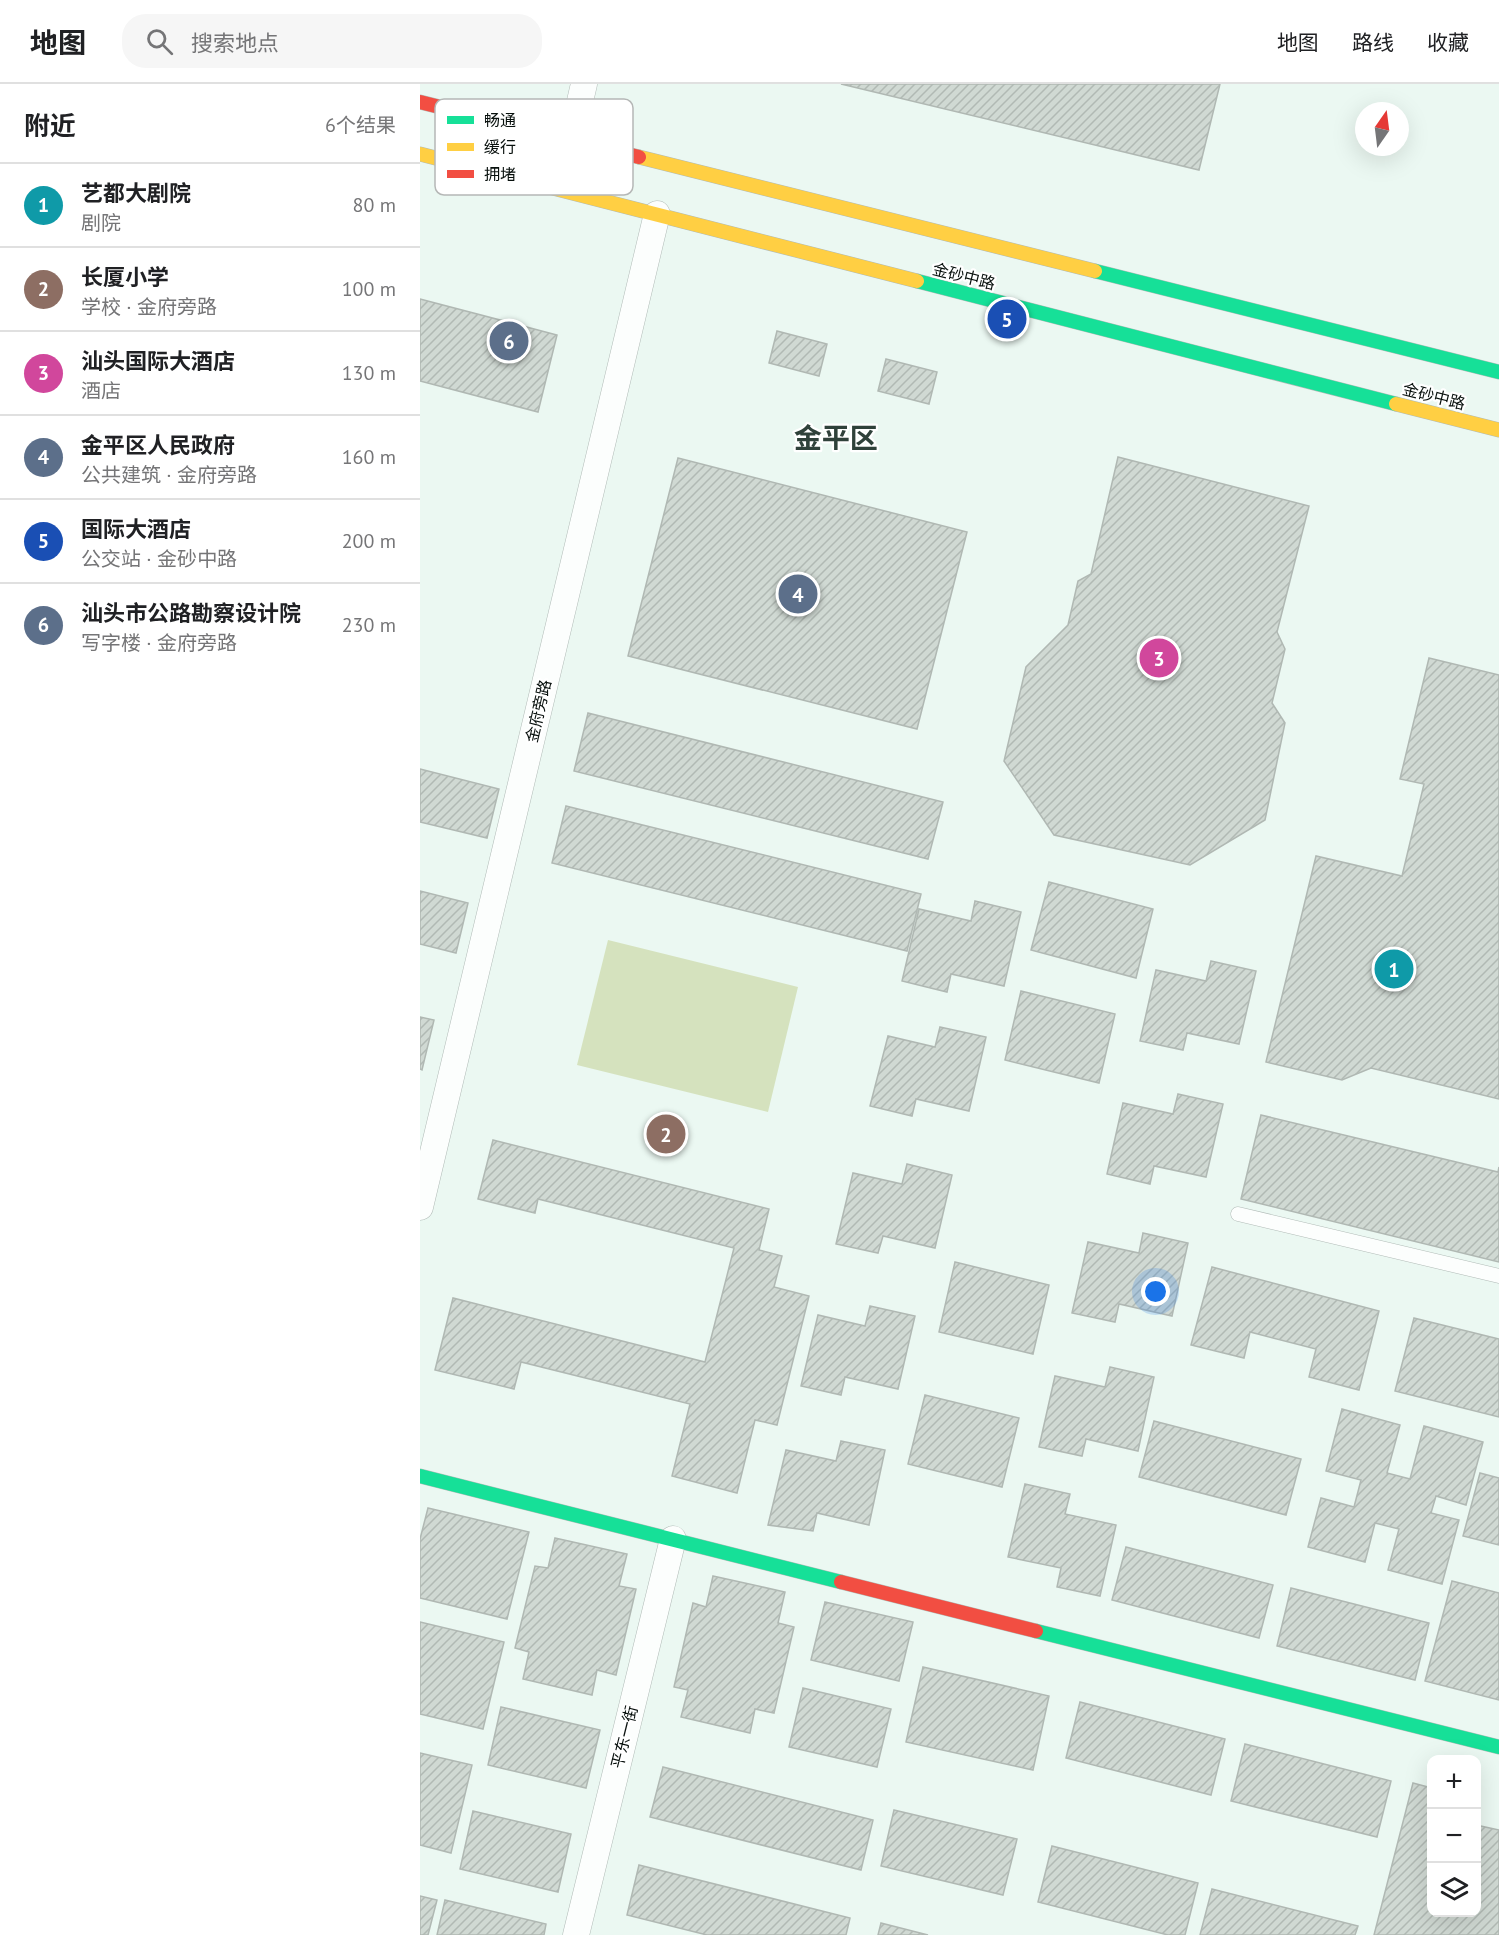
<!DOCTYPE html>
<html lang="zh">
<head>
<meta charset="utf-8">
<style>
  body { margin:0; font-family:"PT Sans","Noto Sans SC",sans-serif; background:#f6f6f6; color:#202124 }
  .controls { position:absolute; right:18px; bottom:18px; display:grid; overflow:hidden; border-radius:12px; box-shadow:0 6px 24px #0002 }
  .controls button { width:54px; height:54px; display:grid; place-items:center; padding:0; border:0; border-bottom:2px solid #e0e0e0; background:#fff; color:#202124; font:30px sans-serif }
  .compass { position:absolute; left:935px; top:18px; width:54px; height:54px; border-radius:50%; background:#fff; box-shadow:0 6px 24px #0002; rotate:14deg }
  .you { position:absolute; left:736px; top:1208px; width:21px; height:21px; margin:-15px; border:4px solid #fff; border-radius:50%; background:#1a73e8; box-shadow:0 0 0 9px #1a73e833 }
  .badge { display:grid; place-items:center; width:39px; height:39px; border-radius:50%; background:#57615d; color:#fff; font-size:20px; font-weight:700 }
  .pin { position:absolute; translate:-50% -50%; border:3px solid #fff; box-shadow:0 2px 6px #0006 }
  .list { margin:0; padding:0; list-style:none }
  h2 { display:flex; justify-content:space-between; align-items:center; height:78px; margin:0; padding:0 24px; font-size:26px }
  h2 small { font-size:20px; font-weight:400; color:#757577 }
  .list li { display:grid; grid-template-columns:39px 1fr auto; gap:18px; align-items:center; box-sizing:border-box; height:84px; padding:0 24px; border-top:2px solid #e0e0e0 }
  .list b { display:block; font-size:22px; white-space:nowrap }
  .list p { margin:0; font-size:20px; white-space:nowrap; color:#757577 }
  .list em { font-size:20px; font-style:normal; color:#757577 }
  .icon { flex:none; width:33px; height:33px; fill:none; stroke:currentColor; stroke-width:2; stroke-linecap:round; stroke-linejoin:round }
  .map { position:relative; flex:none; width:1079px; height:1851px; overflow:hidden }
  header { display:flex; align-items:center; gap:36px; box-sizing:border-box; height:84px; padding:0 30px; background:#fff; border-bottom:2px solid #e0e0e0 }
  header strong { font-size:28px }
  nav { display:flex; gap:33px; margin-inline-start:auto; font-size:21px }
  .search { width:420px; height:54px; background:#f6f6f6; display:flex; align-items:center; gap:15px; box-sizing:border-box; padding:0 21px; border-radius:24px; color:#757577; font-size:22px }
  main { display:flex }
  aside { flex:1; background:#fff }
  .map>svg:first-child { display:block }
  .green { fill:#d5e2be }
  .building { fill:url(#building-hatch); stroke:#b0b8b3; stroke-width:1.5 }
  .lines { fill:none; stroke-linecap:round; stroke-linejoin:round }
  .lane-casing { stroke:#b1bbb7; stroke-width:15 }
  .street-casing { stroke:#b1bbb7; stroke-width:27 }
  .fast-casing { stroke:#b1bbb7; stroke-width:15 }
  .slow-casing { stroke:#b1bbb7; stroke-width:15 }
  .jam-casing { stroke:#b1bbb7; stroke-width:15 }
  .lane { stroke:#fcfefd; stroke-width:14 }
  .street { stroke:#fcfefd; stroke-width:26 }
  .fast { stroke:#16e098; stroke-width:14 }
  .slow { stroke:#ffcf43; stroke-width:14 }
  .jam { stroke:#f24e42; stroke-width:14 }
  .labels { text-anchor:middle; stroke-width:4.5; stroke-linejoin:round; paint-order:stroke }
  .street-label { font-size:16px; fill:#08100d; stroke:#fff }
  .town-label { font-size:28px; font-weight:bold; fill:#2f413a; stroke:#fff }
  .key { fill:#fff; stroke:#b5b7b6; stroke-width:1.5 }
  .key-label { font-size:16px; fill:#08100d }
</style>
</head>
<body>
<header>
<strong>地图</strong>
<div class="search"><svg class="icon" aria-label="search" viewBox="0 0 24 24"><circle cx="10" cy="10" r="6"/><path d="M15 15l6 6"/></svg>搜索地点</div>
<nav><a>地图</a><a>路线</a><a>收藏</a></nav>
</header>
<main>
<aside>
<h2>附近<small>6个结果</small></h2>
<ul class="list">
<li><span class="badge" style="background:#0f9aa8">1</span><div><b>艺都大剧院</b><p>剧院</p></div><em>80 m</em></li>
<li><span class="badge" style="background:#8d6e63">2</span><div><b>长厦小学</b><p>学校 · 金府旁路</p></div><em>100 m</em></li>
<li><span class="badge" style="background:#d1479c">3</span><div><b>汕头国际大酒店</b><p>酒店</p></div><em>130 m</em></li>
<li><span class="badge" style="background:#5c6f8a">4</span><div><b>金平区人民政府</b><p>公共建筑 · 金府旁路</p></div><em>160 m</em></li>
<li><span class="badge" style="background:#1a4fb4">5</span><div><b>国际大酒店</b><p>公交站 · 金砂中路</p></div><em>200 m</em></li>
<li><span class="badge" style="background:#5c6f8a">6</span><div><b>汕头市公路勘察设计院</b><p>写字楼 · 金府旁路</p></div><em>230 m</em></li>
</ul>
</aside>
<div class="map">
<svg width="1079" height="1851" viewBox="0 0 1079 1851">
  <defs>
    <pattern id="building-hatch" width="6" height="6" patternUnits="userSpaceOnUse" patternTransform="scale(1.5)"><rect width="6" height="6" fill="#d0d9d3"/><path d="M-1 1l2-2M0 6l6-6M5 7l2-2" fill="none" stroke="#b1b9b4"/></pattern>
  </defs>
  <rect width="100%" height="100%" fill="#ebf8f2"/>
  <!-- green -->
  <path class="green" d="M188,856L378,903L348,1028L157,981Z"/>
  <!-- building -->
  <path class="building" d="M421,0H800L779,86Z
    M0,215L137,251L118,328L0,297Z
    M357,247L407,260L399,292L349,279Z
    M466,275L517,288L509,320L458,307Z
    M698,373L889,422L857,548L865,565L852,619L865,639L845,736L770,781L634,751L584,677L606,583L648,541L658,497L671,490Z
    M258,374L547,448L497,645L208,572Z
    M1009,574L1079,591V1015L951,984L922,996L846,978L896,772L982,792L1004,700L980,695Z
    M168,629L523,718L508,775L154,687Z
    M0,685L79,705L67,754L0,738Z
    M146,722L501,810L487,867L132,779Z
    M629,798L733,825L716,894L611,866Z
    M0,807L48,819L36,869L0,860Z
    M555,817L601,828L584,902L531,890L527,908L482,897L499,825L551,837Z
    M791,877L836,887L819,960L767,949L763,966L720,957L736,886L786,897Z
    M601,907L695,930L679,999L585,976Z
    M0,933L14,936L2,986L0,985Z
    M520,943L566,953L549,1027L496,1015L492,1032L450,1022L468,952L515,963Z
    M758,1010L803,1020L786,1093L734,1082L730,1100L687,1090L703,1019L753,1030Z
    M841,1031L1078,1088L1079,1083V1178L821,1115Z
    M73,1056L349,1125L339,1166L362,1172L354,1203L389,1212L357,1341L335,1336L317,1409L252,1392L270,1320L101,1278L94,1305L15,1286L33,1214L285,1278L314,1164L118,1115L115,1129L58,1115Z
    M487,1080L532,1091L515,1164L463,1152L458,1169L416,1160L433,1089L482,1100Z
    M723,1149L768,1159L752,1232L699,1220L695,1238L652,1229L668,1158L719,1169Z
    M535,1178L629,1201L613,1270L519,1248Z
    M792,1183L959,1227L939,1306L889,1293L896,1265L830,1248L824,1274L771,1261Z
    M450,1222L495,1232L478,1305L425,1293L421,1311L381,1302L398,1231L445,1242Z
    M994,1234L1079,1255V1333L975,1307Z
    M690,1283L734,1293L718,1367L666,1355L662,1372L619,1363L635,1292L685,1303Z
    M505,1311L599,1334L582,1403L488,1380Z
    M922,1325L980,1341L967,1389L990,1395L1004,1342L1063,1358L1046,1421L1016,1412L1011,1429L1039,1436L1022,1500L968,1486L979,1445L955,1439L945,1478L888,1463L901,1414L934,1423L941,1396L906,1387Z
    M734,1337L881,1375L866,1431L719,1393Z
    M421,1357L465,1366L449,1441L397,1429L393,1447L348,1441L366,1366L416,1377Z
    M1060,1389L1079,1394V1461L1043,1452Z
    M605,1400L650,1410L645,1430L696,1441L680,1512L637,1503L641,1484L588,1473Z
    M8,1424L109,1448L87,1535L0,1514V1455Z
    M135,1454L207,1470L199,1502L216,1505L196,1591L177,1586L172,1611L103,1595L109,1568L95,1564L115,1482L128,1484Z
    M706,1463L853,1501L839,1554L692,1516Z
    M293,1492L365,1508L358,1539L374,1543L354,1629L335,1625L330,1649L261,1633L268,1606L254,1603L273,1519L286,1523Z
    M1032,1497L1079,1509V1616L1005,1597Z
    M871,1504L1009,1539L995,1596L857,1562Z
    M405,1518L493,1538L479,1597L391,1576Z
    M0,1538L84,1558L63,1645L0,1630Z
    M503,1583L629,1612L613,1686L486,1658Z
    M383,1604L471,1625L457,1683L369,1663Z
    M660,1618L805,1655L791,1711L646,1674Z
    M81,1623L180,1646L166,1704L68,1681Z
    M825,1660L971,1697L957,1753L811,1717Z
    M0,1669L52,1681L31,1769L0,1761Z
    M243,1683L453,1736L441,1786L230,1733Z
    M993,1699L1012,1704V1828H1056V1741L1079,1746V1851H954Z
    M474,1726L597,1755L583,1811L461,1782Z
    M53,1727L151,1750L138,1808L40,1785Z
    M632,1762L778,1799L765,1851H748L618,1818Z
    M219,1781L430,1834L426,1851H287L207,1831Z
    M792,1805L938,1842L935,1851H780Z
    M0,1812L17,1816L8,1851H0Z
    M25,1816L126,1840L124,1851H17Z
    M461,1839L508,1851H458Z"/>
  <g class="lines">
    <!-- lane casing -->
    <g class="lane-casing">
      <path id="lane" d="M818,1130L1079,1192"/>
    </g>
    <!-- street casing -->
    <g class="street-casing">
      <path id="street" d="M151,56L164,0
        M0,1123L237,130
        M156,1851L253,1455"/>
    </g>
    <!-- fast casing -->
    <g class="fast-casing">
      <path id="fast" d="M675,187L1079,288
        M497,197L976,320
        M0,1392L421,1498
        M616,1547L1079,1663"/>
    </g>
    <!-- slow casing -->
    <g class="slow-casing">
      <path id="slow" d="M0,70L497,197
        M219,73L675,187
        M976,320L1079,346"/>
    </g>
    <!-- jam casing -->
    <g class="jam-casing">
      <path id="jam" d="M0,18L219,73
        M421,1498L616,1547"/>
    </g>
    <!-- lane -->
    <use href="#lane" class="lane"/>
    <!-- street -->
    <use href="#street" class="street"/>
    <!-- fast -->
    <use href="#fast" class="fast"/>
    <!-- slow -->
    <use href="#slow" class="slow"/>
    <!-- jam -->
    <use href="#jam" class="jam"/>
  </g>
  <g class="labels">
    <!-- street labels -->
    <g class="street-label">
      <text transform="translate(544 192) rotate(14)" y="6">金砂中路</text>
      <text transform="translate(1014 312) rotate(14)" y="6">金砂中路</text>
      <text transform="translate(118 627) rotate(-77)" y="6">金府旁路</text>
      <text transform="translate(204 1653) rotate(-76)" y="6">平东一街</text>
    </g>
    <!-- town labels -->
    <g class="town-label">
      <text x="416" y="364">金平区</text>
    </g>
  </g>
  <!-- legend -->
  <rect x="15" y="15" width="198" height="96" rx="9" class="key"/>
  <rect x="27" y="32" width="27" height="8" fill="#16e098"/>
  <rect x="27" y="59" width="27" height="8" fill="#ffcf43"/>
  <rect x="27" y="86" width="27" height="8" fill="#f24e42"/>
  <g class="key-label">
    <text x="64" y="42">畅通</text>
    <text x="64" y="69">缓行</text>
    <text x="64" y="96">拥堵</text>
  </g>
</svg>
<div class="controls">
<button>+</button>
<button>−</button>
<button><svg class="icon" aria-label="layers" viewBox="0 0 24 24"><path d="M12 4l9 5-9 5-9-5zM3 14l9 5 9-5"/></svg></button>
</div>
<svg class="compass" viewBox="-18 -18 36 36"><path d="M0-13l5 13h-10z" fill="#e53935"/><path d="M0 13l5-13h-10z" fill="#757577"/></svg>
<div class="you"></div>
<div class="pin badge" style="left:974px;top:885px;background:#0f9aa8">1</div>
<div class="pin badge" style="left:246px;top:1050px;background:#8d6e63">2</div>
<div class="pin badge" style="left:739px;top:574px;background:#d1479c">3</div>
<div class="pin badge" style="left:378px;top:510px;background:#5c6f8a">4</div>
<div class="pin badge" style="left:587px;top:235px;background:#1a4fb4">5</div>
<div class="pin badge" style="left:89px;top:257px;background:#5c6f8a">6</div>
</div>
</main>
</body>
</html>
